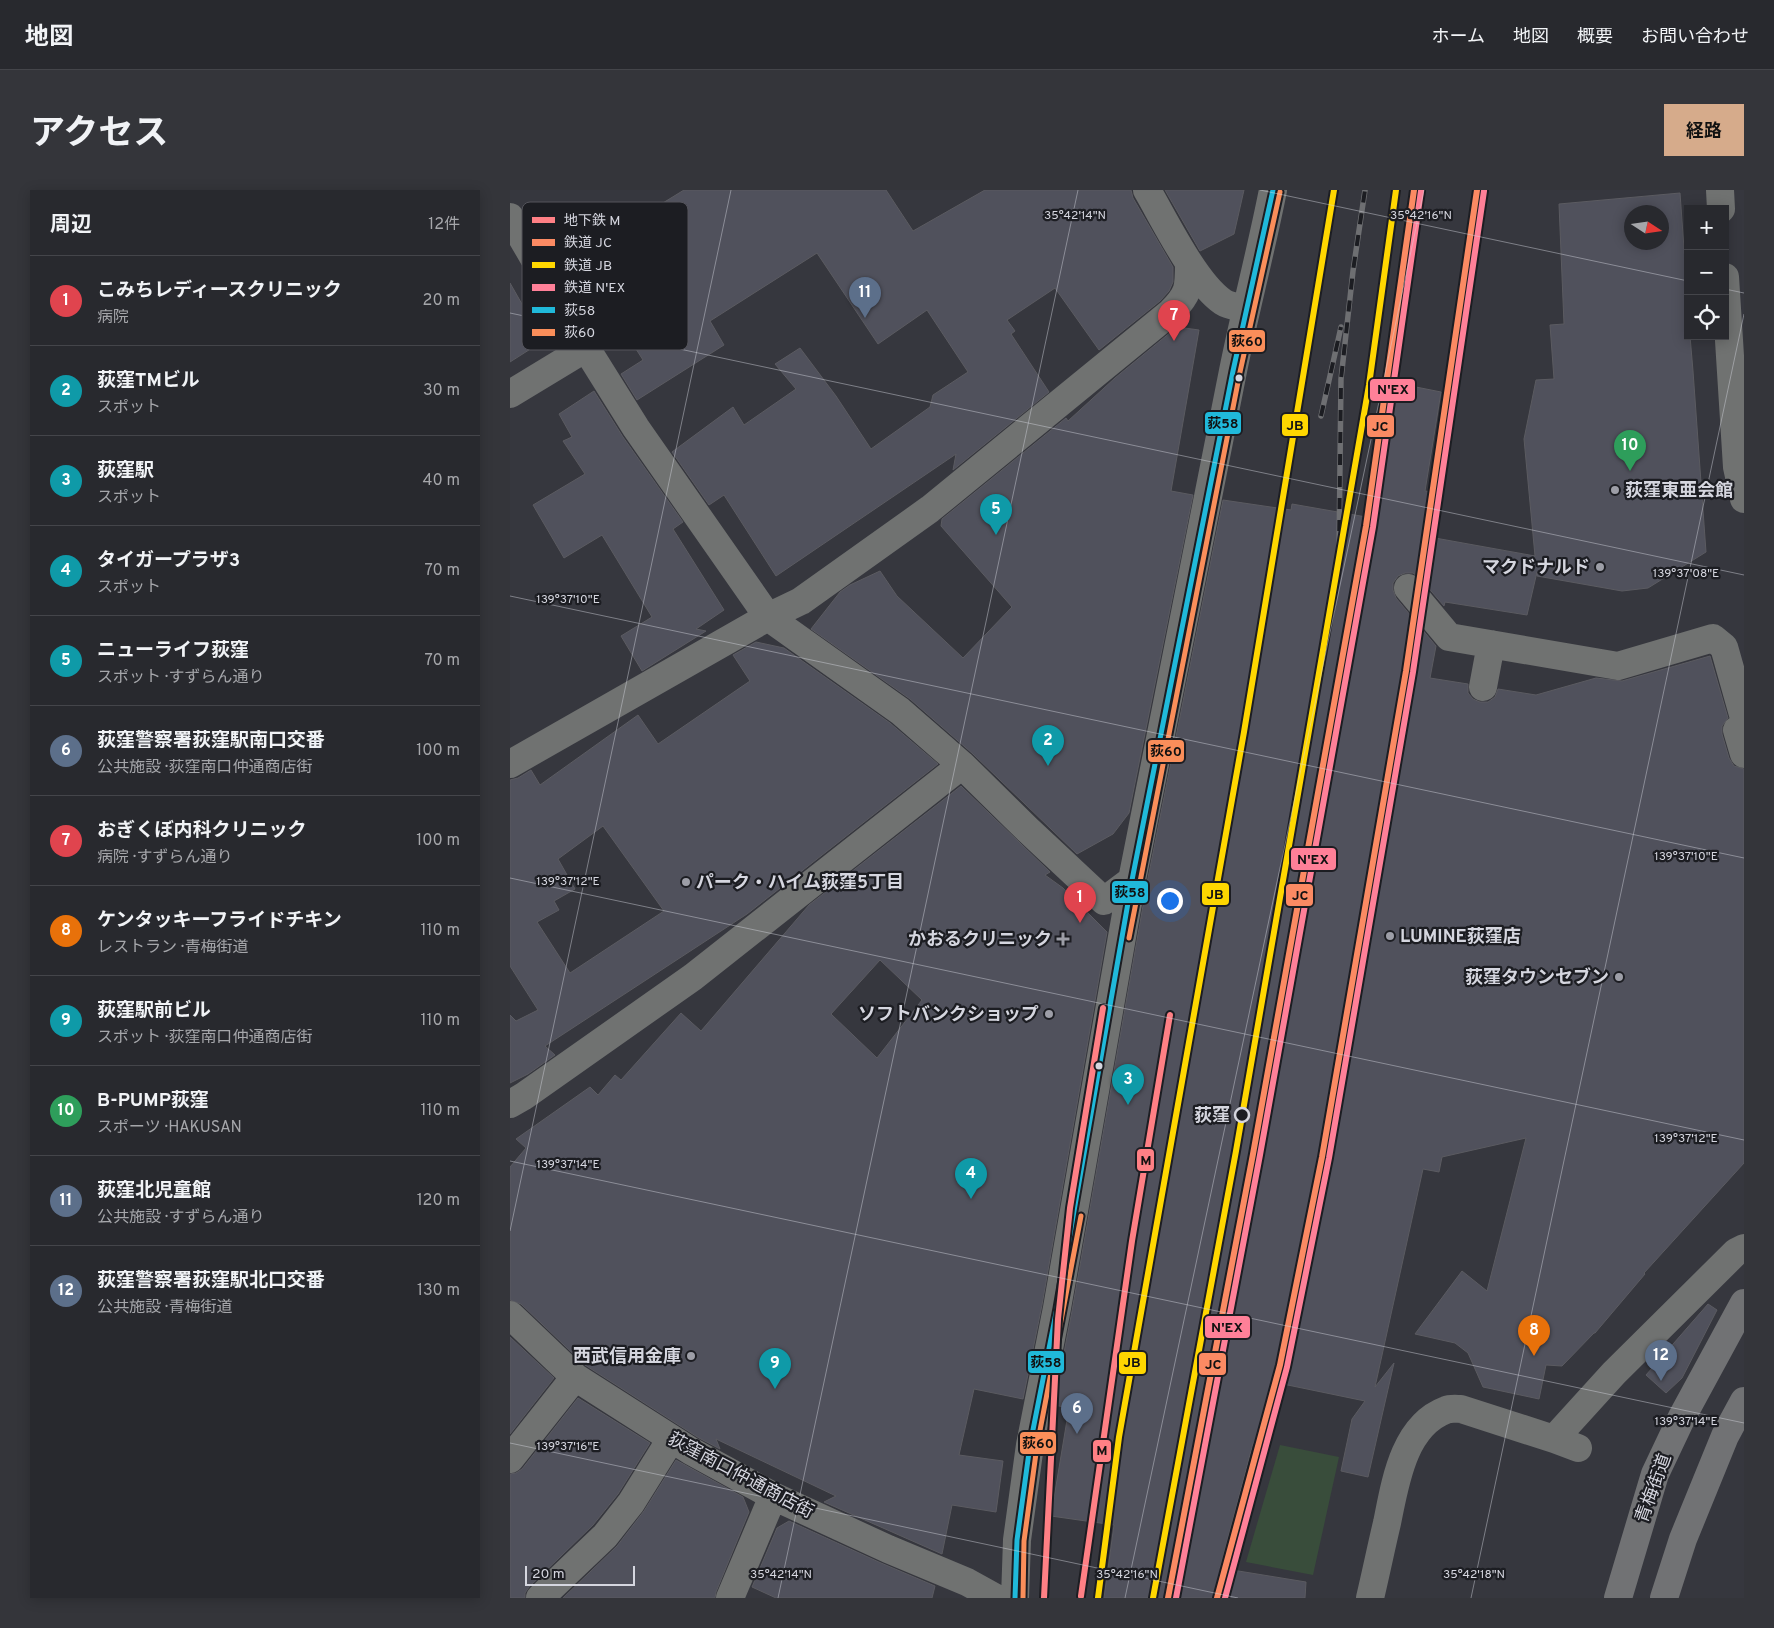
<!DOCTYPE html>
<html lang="ja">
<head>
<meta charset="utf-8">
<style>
  body { margin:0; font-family:Overpass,"Noto Sans JP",sans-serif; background:#34353a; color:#f1f3f6 }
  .controls { position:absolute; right:15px; top:15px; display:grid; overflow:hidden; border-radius:0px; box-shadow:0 2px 12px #0003 }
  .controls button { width:45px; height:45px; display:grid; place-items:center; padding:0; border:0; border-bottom:1px solid #44454a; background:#28292e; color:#f1f3f6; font:25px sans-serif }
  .compass { position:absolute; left:1114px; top:15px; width:45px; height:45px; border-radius:50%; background:#28292e; box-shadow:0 2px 12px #0003; rotate:102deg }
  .scale { position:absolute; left:15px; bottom:12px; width:110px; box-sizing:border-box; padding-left:5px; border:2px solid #d5d6df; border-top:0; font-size:14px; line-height:18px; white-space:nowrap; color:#d5d6df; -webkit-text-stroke:4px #1c1d22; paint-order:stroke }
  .you { position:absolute; left:659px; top:710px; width:18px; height:18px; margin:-12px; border:4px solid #fff; border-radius:50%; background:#1a73e8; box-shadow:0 0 0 8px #1a73e833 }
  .badge { display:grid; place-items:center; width:32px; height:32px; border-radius:50%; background:#d6ab8b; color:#fff; font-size:16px; font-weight:700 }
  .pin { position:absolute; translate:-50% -41px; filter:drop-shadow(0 1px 2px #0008) }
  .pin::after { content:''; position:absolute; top:26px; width:18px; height:15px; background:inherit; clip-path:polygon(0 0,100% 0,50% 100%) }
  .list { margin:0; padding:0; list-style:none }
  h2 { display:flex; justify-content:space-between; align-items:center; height:65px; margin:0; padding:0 20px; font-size:21px }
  h2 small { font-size:16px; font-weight:400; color:#a5a6aa }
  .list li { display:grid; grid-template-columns:32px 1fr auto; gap:15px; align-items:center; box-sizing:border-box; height:90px; padding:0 20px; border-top:1px solid #44454a }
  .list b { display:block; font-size:19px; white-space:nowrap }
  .list p { margin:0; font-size:16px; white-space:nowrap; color:#a5a6aa }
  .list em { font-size:16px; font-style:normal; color:#a5a6aa }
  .icon { flex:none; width:28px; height:28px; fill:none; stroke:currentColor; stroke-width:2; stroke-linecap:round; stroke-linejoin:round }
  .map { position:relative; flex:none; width:1234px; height:1408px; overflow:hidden; border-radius:0px }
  header { display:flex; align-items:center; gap:30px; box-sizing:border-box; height:70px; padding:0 25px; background:#28292e; border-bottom:1px solid #44454a }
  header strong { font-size:24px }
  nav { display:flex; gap:28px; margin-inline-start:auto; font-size:18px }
  .intro { display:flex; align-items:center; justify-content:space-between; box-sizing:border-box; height:120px; padding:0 30px }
  h1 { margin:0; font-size:35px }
  .button { padding:12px 22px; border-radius:0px; background:#d6ab8b; color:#111; font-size:18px; font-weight:700 }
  main { display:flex; gap:30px; padding:0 30px }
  aside { flex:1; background:#28292e; border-radius:0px; box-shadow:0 2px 12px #0003 }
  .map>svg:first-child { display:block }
  .green { fill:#394d3b }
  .building { fill:#50515c; stroke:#5b5b61; fill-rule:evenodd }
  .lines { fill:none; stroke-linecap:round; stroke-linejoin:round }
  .minor { stroke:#707271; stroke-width:28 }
  .major { stroke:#717274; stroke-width:28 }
  .rail-casing { stroke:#6e6f72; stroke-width:5.5 }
  .rail { stroke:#1c1d22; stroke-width:4; stroke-dasharray:11; stroke-linecap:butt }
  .bus-1-casing { stroke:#1c1d22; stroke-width:9 }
  .bus-2-casing { stroke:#1c1d22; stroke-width:9 }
  .bus-1 { stroke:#20b9da; stroke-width:5 }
  .bus-2 { stroke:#fa8e5a; stroke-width:5 }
  .rail-1-casing { stroke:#1c1d22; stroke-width:10 }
  .rail-2-casing { stroke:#1c1d22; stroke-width:10 }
  .rail-3-casing { stroke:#1c1d22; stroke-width:10 }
  .rail-1 { stroke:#fb8a63; stroke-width:6 }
  .rail-2 { stroke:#ffd700; stroke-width:6 }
  .rail-3 { stroke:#ff8098; stroke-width:6 }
  .metro-1-casing { stroke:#1c1d22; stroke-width:10 }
  .metro-1 { stroke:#ff8085; stroke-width:6 }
  .ticks { fill:none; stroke:#d5d6df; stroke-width:1; stroke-opacity:0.45 }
  .bus-dot { fill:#d5d6df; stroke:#1c1d22; stroke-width:2 }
  .poi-dot { fill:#9d9ea7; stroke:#1c1d22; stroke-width:2 }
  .stop-dot { fill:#1c1d22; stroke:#d5d6df; stroke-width:2.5 }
  .labels { text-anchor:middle; stroke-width:4.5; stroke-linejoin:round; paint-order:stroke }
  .poi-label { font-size:18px; font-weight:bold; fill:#d5d6df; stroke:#1c1d22; text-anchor:end }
  .stop-label { font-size:18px; font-weight:bold; fill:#d5d6df; stroke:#1c1d22; text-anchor:end }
  .street-label { font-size:18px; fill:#d5d6df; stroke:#1c1d22 }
  .key { fill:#1c1d22; stroke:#54545b; stroke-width:1 }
  .key-label { font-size:14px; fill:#d5d6df }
  .ticks-label { font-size:12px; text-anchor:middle; fill:#d5d6df; stroke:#1c1d22; stroke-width:4.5; stroke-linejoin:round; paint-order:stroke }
  .line-badge { stroke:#1c1d22; stroke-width:2 }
  .pale-badge-label { font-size:14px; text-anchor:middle; font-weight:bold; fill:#111 }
</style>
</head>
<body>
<header>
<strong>地図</strong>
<nav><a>ホーム</a><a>地図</a><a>概要</a><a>お問い合わせ</a></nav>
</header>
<div class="intro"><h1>アクセス</h1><a class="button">経路</a></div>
<main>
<aside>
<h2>周辺<small>12件</small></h2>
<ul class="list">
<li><span class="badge" style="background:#e0444e">1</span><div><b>こみちレディースクリニック</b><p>病院</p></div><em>20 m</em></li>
<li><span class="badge" style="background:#0f9aa8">2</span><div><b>荻窪TMビル</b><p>スポット</p></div><em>30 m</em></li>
<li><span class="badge" style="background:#0f9aa8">3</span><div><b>荻窪駅</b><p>スポット</p></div><em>40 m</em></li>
<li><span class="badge" style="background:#0f9aa8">4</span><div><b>タイガープラザ3</b><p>スポット</p></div><em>70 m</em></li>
<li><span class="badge" style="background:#0f9aa8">5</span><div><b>ニューライフ荻窪</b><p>スポット · すずらん通り</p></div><em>70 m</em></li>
<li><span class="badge" style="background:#5c6f8a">6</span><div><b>荻窪警察署荻窪駅南口交番</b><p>公共施設 · 荻窪南口仲通商店街</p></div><em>100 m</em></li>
<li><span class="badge" style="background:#e0444e">7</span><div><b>おぎくぼ内科クリニック</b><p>病院 · すずらん通り</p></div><em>100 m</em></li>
<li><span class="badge" style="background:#e8710a">8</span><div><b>ケンタッキーフライドチキン</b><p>レストラン · 青梅街道</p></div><em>110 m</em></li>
<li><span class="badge" style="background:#0f9aa8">9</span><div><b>荻窪駅前ビル</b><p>スポット · 荻窪南口仲通商店街</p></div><em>110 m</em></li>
<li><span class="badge" style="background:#2e9e5b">10</span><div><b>B-PUMP荻窪</b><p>スポーツ · HAKUSAN</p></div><em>110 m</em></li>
<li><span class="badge" style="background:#5c6f8a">11</span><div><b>荻窪北児童館</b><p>公共施設 · すずらん通り</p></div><em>120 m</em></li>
<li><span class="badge" style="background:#5c6f8a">12</span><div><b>荻窪警察署荻窪駅北口交番</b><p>公共施設 · 青梅街道</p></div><em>130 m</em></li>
</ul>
</aside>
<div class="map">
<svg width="1234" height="1408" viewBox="0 0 1234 1408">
  <rect width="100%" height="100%" fill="#36373e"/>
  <!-- green -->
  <path class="green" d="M770,1255L829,1267L803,1385L736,1372Z"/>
  <!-- building -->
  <path class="building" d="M174,0H376L403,41L475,0H621L623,8L663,77V92L659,101L650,111L589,160L545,98L497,130L505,141L501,144L539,202L443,280L446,264L266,386L214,305L199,315L162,262L223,217L234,235L286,199L265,174L290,158L326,206L361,259L420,217L423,205L458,182L417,120L368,154L307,63L200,131L214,155L127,210L111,184L133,170L95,110L88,114L66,77L94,59L91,51Z
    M655,0H734L724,44L690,61Z
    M1170,3L1178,113V146H1180L1183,181L1196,362L1138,398L1112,401L1027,386V382L1017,425L935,412L934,416L910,388L903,383H895L888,386L883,393V400L886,408L926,456L920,488L958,494V503L963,509L970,512H978L985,507L988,499L1026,505L1086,488L1112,491L1200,466L1218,528L1212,536V544L1219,568L1224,576L1234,579V973L1134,1083L1135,1084L1085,1143H1084L1052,1176L1036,1175L1029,1209L973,1197L958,1163L945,1153L905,1144L952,1081L977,1101L1016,948L932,967L929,982L913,979L865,1197L884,1173L858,1287L831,1281L842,1229L855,1211L768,1193L755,1255L743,1253L710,1378L796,1392L795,1408H594L604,1335L541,1326L559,1218L544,1215L562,1121L637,693L713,310L781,320L782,314L862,328L886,193L931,202L915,301L922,302L914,346L1025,366L1014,249L1026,190L1044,189L1040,135L1054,134L1049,14ZM1122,22H1152V52H1122Z
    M0,93L33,151L0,172Z
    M667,137L689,140L661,301L683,305L619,623L603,644L567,664L463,564L400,509L301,439L330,402L340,395L370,381L387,406L453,468L502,417L431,336L432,329L556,228L558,231L605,188Z
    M84,201L113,247L173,332L163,339L214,420L186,439L196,441L132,481L111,446L142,427L92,345L54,368L23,315L75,284L53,251L62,247L49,224Z
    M246,452L274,458L380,533L428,574L237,724L35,856L45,865L18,884L0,893V825L6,831L28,820L0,776V590L8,588L21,580L30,595L128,525L148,554L240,491L223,465ZM93,636L154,721L60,783L27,732L49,720L44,711L65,699L48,669Z
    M451,596L540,682L535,685L553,698L597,742L532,1115L513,1209L464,1199L449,1265L493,1271L486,1322L442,1315L432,1364L314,1312L326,1306L206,1249L210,1259L189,1248L75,1175L11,1114L0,1110V977L16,958L6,949L80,897L88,905L105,885L111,890L171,823L191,841L299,715ZM370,770L412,810L367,868L321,824Z
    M1198,1114L1207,1120L1172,1188L1156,1203L1136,1185Z
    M0,1147L44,1188L0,1244Z
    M68,1208L140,1253L108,1304L83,1335L19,1397L15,1403V1408H0V1284L6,1283L12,1279Z
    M166,1270L233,1307L239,1322L206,1402L205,1408H53L107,1356L134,1321Z
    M279,1331L371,1373L425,1396L422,1408H266L242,1397L267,1338Z"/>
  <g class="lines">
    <!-- minor -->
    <path class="minor" d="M637,0C655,31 685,93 713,112C719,116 729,117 736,119
      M1210,0L1211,19
      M0,27L76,158L126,238L258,427L390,521L452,575L517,639L594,711L622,690
      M1215,87L1227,277L1234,309
      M0,204L76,158
      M898,398L939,447L1108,476L1203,448L1214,457L1234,528
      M973,497L981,454
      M1234,538L1227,540L1234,564
      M0,574L258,427L291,411L420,319L661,122C679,104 679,98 679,73
      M0,914L14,906L183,787L452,575
      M0,1125L65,1187L181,1261L263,1306L378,1359L457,1392L486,1408
      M1044,1249L1104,1183L1226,1062L1234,1058
      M0,1269L65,1187
      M30,1408L95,1346L121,1313L161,1249
      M220,1408L263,1306
      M505,1408L507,1350L520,1255L547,1118L622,690L723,181C735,121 751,61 763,0
      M860,1408C866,1383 871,1358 877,1333C885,1294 893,1236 936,1220C941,1218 947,1219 951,1219L1044,1249L1068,1258"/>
    <!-- major -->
    <path class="major" d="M1108,1408L1145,1284L1172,1227L1234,1113
      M1154,1408L1173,1349L1215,1246L1234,1211"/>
    <!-- rail casing -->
    <g class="rail-casing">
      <path id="rail" d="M811,226L831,137
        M829,363L831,189L843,81L855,0"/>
    </g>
    <!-- rail -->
    <use href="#rail" class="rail"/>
    <!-- bus-1 casing -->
    <g class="bus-1-casing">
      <path id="bus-1" d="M505,1408L507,1350L520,1255L547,1118L622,690L723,181L763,0"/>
    </g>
    <!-- bus-2 casing -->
    <g class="bus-2-casing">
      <path id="bus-2" d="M619,748L730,182L770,2
        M513,1408L514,1351L527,1256L571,1026"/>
    </g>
    <!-- bus-1 -->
    <use href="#bus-1" class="bus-1"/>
    <!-- bus-2 -->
    <use href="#bus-2" class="bus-2"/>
    <!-- rail-1 casing -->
    <g class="rail-1-casing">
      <path id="rail-1" d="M658,1408L743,964L856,336L904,0
        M707,1408L770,1175L812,967L896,481L967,0"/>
    </g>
    <!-- rail-2 casing -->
    <g class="rail-2-casing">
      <path id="rail-2" d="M588,1408L609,1247L734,542L824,0
        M643,1408L726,961L859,195L886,0"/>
    </g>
    <!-- rail-3 casing -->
    <g class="rail-3-casing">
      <path id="rail-3" d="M666,1408L750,965L863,337L911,1
        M715,1408L777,1177L819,968L903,482L974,1"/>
    </g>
    <!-- rail-1 -->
    <use href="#rail-1" class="rail-1"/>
    <!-- rail-2 -->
    <use href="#rail-2" class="rail-2"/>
    <!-- rail-3 -->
    <use href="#rail-3" class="rail-3"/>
    <!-- metro-1 casing -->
    <g class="metro-1-casing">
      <path id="metro-1" d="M571,1406L622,1051L660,825
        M534,1408L548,1129L560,1018L593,818"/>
    </g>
    <!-- metro-1 -->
    <use href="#metro-1" class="metro-1"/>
  </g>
  <!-- ticks -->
  <path class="ticks" d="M750,0L1178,91M1215,99L1234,103M0,123L1234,385M0,406L1234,668M0,688L1234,950M0,971L1234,1233M0,1041L221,0M0,1253L728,1408M268,1408L568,0M615,1408L914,0M961,1408L1234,124"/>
  <!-- markers -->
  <g class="bus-dot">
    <circle cx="729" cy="188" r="4.5"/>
    <circle cx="589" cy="876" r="4.5"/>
  </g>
  <g class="poi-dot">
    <circle cx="1105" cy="300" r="5"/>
    <circle cx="1090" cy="377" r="5"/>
    <circle cx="176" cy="692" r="5"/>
    <circle cx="880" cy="746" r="5"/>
    <path d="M550.5 741.5h5v5h5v5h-5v5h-5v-5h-5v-5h5z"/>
    <circle cx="1109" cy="787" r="5"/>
    <circle cx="539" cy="824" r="5"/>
    <circle cx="181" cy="1166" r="5"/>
  </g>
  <circle class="stop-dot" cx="732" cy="925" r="7"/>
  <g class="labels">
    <!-- poi labels -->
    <g class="poi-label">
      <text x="1115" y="306" text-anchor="start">荻窪東亜会館</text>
      <text x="1080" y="383">マクドナルド</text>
      <text x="186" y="698" text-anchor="start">パーク・ハイム荻窪5丁目</text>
      <text x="890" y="752" text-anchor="start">LUMINE荻窪店</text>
      <text x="542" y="755">かおるクリニック</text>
      <text x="1099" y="793">荻窪タウンセブン</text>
      <text x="529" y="830">ソフトバンクショップ</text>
      <text x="171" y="1172">西武信用金庫</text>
    </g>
    <!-- stop labels -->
    <g class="stop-label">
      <text x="720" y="931">荻窪</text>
    </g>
    <!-- street labels -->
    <g class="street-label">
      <text transform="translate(231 1285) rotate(28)" y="6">荻窪南口仲通商店街</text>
      <text transform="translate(1143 1298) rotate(-70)" y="6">青梅街道</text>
    </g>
  </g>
  <!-- legend -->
  <rect x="12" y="12" width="166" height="148" rx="8" class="key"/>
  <rect x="22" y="27" width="23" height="6" fill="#ff8085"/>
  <rect x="22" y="49" width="23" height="7" fill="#fb8a63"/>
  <rect x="22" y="72" width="23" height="6" fill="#ffd700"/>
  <rect x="22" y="94" width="23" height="7" fill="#ff8098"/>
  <rect x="22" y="117" width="23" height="6" fill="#20b9da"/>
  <rect x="22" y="139" width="23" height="7" fill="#fa8e5a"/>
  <g class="key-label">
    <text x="54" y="35">地下鉄 M</text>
    <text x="54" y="57">鉄道 JC</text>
    <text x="54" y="80">鉄道 JB</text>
    <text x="54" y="102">鉄道 N'EX</text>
    <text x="54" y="125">荻58</text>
    <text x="54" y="147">荻60</text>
  </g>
  <g class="ticks-label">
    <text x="565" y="29">35°42'14"N</text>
    <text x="911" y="29">35°42'16"N</text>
    <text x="1176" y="387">139°37'08"E</text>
    <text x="58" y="413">139°37'10"E</text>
    <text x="1176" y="670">139°37'10"E</text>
    <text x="58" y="695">139°37'12"E</text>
    <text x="1176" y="952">139°37'12"E</text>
    <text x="58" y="978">139°37'14"E</text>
    <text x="1176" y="1235">139°37'14"E</text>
    <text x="58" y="1260">139°37'16"E</text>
    <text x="271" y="1388">35°42'14"N</text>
    <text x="617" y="1388">35°42'16"N</text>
    <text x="964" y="1388">35°42'18"N</text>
  </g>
  <g class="line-badge">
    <rect x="718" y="139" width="38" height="24" rx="5" fill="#fa8e5a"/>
    <rect x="859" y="188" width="47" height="24" rx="5" fill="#ff8098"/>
    <rect x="694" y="221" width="38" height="24" rx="5" fill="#20b9da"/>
    <rect x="771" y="223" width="28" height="24" rx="5" fill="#ffd700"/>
    <rect x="856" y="224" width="29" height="24" rx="5" fill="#fb8a63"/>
    <rect x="637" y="549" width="38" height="24" rx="5" fill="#fa8e5a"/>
    <rect x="780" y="657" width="47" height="24" rx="5" fill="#ff8098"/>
    <rect x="601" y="690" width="38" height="24" rx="5" fill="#20b9da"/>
    <rect x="691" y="692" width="29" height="24" rx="5" fill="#ffd700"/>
    <rect x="775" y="693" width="29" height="24" rx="5" fill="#fb8a63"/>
    <rect x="626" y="958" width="19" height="24" rx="5" fill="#ff8085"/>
    <rect x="694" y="1125" width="47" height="24" rx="5" fill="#ff8098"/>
    <rect x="517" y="1160" width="38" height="24" rx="5" fill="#20b9da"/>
    <rect x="608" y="1161" width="29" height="24" rx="5" fill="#ffd700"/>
    <rect x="688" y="1162" width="29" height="24" rx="5" fill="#fb8a63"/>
    <rect x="509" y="1241" width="38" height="24" rx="5" fill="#fa8e5a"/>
    <rect x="582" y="1249" width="20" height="24" rx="5" fill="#ff8085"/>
  </g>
  <g class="pale-badge-label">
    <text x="737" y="156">荻60</text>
    <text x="883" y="204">N'EX</text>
    <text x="713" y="238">荻58</text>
    <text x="785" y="240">JB</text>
    <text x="870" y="241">JC</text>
    <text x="656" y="566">荻60</text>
    <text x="803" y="674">N'EX</text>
    <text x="620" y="707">荻58</text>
    <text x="705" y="709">JB</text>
    <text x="790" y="710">JC</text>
    <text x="636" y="975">M</text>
    <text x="717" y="1142">N'EX</text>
    <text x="536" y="1177">荻58</text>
    <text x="622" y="1177">JB</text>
    <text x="703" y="1179">JC</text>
    <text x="528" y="1258">荻60</text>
    <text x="592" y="1265">M</text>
  </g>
</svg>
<div class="controls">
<button>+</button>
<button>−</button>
<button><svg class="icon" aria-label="locate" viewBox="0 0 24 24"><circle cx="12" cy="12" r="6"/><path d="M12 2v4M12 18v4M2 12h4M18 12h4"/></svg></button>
</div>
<svg class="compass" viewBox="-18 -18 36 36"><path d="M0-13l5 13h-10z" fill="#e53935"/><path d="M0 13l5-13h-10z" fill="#a5a6aa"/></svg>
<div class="scale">20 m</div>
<div class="you"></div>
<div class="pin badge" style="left:570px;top:733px;background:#e0444e">1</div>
<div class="pin badge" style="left:538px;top:576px;background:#0f9aa8">2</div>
<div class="pin badge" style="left:618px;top:915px;background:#0f9aa8">3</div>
<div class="pin badge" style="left:461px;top:1009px;background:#0f9aa8">4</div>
<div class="pin badge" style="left:486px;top:345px;background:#0f9aa8">5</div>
<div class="pin badge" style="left:567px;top:1244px;background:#5c6f8a">6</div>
<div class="pin badge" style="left:664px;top:151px;background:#e0444e">7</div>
<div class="pin badge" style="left:1024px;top:1166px;background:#e8710a">8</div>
<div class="pin badge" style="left:265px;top:1199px;background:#0f9aa8">9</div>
<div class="pin badge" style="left:1120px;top:281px;background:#2e9e5b">10</div>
<div class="pin badge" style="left:355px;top:128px;background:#5c6f8a">11</div>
<div class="pin badge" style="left:1151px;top:1191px;background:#5c6f8a">12</div>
</div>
</main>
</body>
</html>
